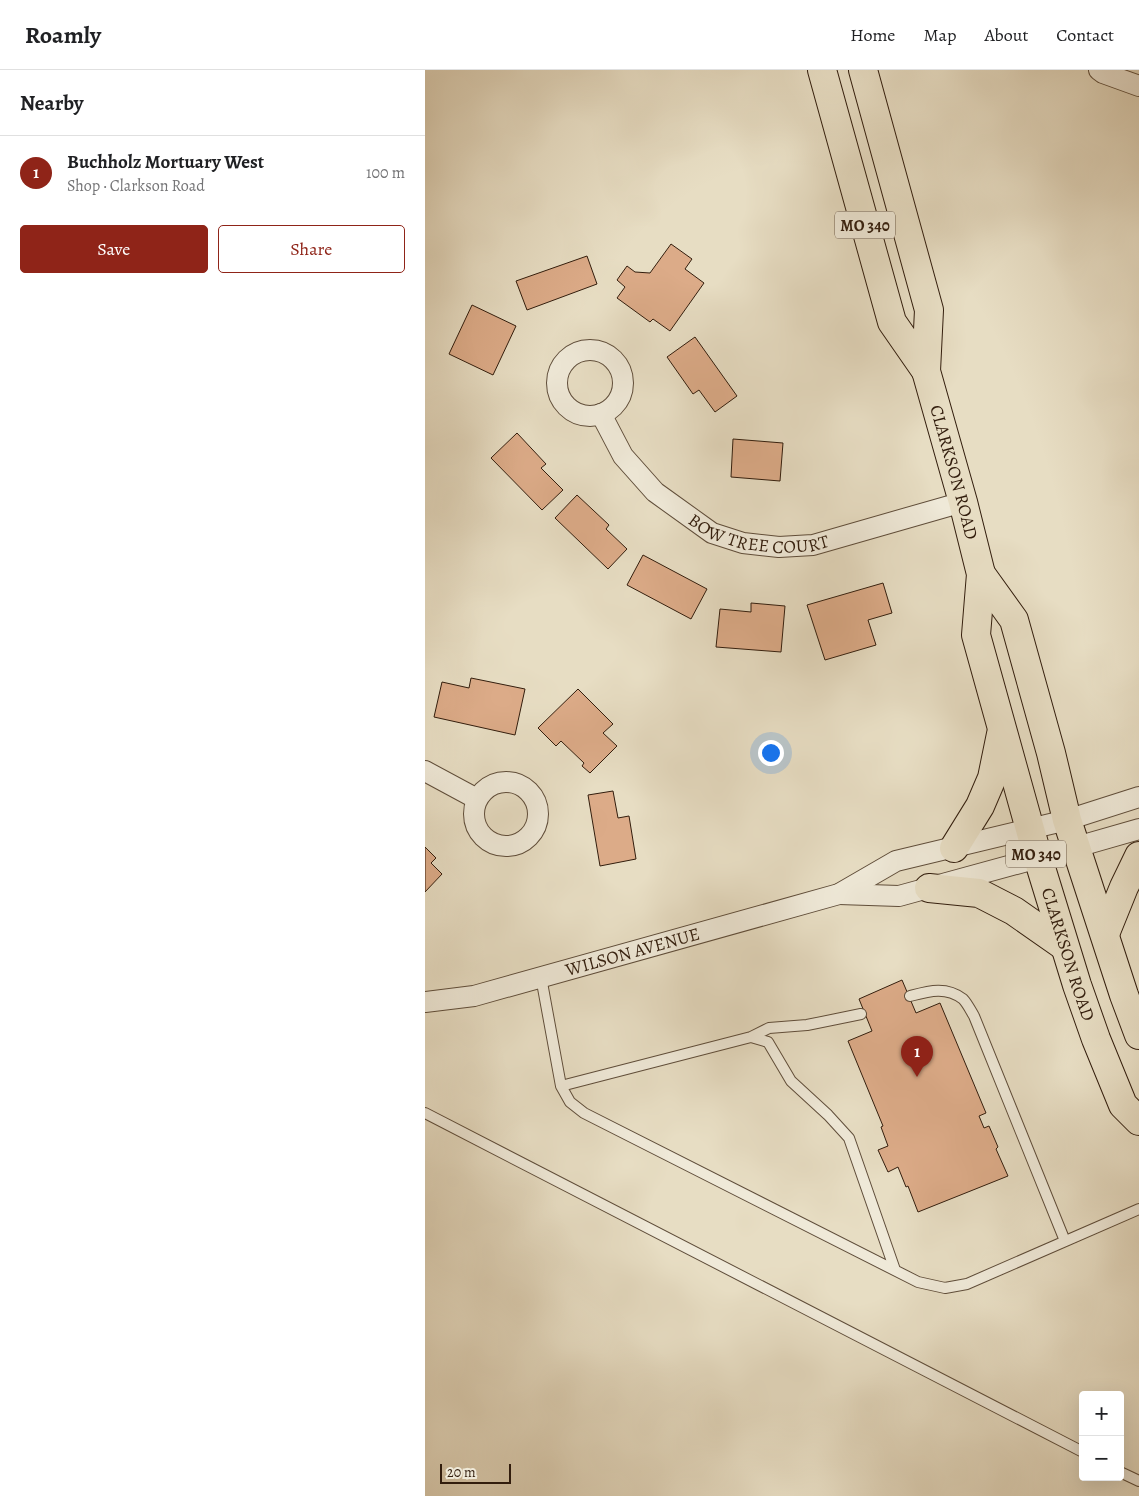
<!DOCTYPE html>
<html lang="en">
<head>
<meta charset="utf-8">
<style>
  body { margin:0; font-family:Alegreya,serif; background:#f6f6f6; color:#202124 }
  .controls { position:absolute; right:15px; bottom:15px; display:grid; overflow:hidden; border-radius:5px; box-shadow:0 5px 20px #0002 }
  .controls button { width:45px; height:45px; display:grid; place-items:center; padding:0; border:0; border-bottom:1px solid #e0e0e0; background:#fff; color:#202124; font:25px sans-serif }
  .scale { position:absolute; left:15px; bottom:12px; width:71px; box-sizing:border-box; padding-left:5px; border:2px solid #321d0d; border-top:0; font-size:14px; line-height:18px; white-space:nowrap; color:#321d0d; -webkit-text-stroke:4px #efe9d8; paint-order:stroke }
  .you { position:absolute; left:345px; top:682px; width:18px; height:18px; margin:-12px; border:4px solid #fff; border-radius:50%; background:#1a73e8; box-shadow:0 0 0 8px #1a73e833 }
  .badge { display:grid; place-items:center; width:32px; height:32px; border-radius:50%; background:#8f2418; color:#fff; font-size:16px; font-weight:700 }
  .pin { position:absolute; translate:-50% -41px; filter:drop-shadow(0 1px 2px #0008) }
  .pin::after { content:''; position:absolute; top:26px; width:18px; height:15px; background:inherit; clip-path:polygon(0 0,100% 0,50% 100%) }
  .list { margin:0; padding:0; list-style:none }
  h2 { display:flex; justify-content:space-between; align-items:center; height:65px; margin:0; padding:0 20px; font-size:21px }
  h2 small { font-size:16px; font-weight:400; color:#757577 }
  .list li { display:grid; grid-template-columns:32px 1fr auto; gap:15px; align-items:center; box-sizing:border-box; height:75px; padding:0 20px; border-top:1px solid #e0e0e0 }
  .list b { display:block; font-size:19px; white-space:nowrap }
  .list p { margin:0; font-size:16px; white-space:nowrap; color:#757577 }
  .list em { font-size:16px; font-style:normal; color:#757577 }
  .actions { display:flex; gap:10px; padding:15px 20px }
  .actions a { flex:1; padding:11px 0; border:1px solid #8f2418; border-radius:5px; text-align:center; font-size:18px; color:#8f2418 }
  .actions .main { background:#8f2418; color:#fff }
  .map { position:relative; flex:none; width:714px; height:1426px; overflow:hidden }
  header { display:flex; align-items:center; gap:30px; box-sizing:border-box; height:70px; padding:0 25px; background:#fff; border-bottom:1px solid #e0e0e0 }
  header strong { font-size:24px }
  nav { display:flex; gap:28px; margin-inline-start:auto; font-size:18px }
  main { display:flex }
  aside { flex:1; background:#fff }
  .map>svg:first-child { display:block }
  .building { fill:#dcab88; stroke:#321d0d }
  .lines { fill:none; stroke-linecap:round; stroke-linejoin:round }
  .service-casing { stroke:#5f4d3a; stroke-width:12 }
  .minor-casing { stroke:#5f4d3a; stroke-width:22 }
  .primary-casing { stroke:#321d0d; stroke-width:30 }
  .service { stroke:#efe9d8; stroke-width:10 }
  .minor { stroke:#efe9d8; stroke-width:20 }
  .primary { stroke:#e7ddc3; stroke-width:28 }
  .labels { text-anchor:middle; stroke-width:4; stroke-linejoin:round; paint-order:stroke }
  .shield { fill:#efe9d8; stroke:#6b5a4a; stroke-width:1 }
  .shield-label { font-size:16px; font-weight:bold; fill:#321d0d }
  .street-label { font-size:18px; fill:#321d0d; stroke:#efe9d8 }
</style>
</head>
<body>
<header>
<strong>Roamly</strong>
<nav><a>Home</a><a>Map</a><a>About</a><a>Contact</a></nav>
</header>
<main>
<aside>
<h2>Nearby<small></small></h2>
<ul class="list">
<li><span class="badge">1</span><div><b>Buchholz Mortuary West</b><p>Shop · Clarkson Road</p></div><em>100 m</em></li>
</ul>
<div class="actions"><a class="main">Save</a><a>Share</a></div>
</aside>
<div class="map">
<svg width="714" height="1426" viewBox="0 0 714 1426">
  <rect width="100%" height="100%" fill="#e7ddc3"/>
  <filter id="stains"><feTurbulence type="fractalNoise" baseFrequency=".004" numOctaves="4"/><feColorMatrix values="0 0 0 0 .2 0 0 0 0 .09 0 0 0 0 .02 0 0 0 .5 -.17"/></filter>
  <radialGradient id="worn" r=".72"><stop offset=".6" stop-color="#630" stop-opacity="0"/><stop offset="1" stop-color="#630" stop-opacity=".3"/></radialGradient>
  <!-- building -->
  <path class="building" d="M246,174L267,189L260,199L279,213L245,261L228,249L225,252L192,228L200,217L192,210L202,196L210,202L225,203Z
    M162,186L172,214L102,240L91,211Z
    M47,235L91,256L68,305L24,284Z
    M270,267L312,326L290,342L274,320L268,324L242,287Z
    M92,363L121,394L116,398L138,420L117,440L66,388Z
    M308,369L358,373L355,411L306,407Z
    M152,425L184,455L181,459L202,479L183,499L130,448Z
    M218,485L282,519L266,549L202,515Z
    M458,513L467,543L443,550L451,575L400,590L382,535Z
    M326,533L360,536L356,582L291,577L295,539L326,542Z
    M46,608L100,619L90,665L9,647L17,612L44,618Z
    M153,619L188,654L178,663L192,676L165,703L157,696L159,693L136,671L131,676L113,658Z
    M188,721L193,748L204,746L211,789L175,796L163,725Z
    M0,777L11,788L6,793L17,804L0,822Z
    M477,910L491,943L515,933L561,1043L554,1046L559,1058L564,1056L573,1077L571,1079L583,1106L493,1142L483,1116L481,1117L473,1097L463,1102L453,1080L463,1076L456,1057L458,1056L423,971L447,961L434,929Z"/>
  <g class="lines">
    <!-- service casing -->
    <g class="service-casing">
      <path id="service" d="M116,907L136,1016L145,1032L159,1043L493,1212L520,1218L542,1214L714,1139
        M485,926C504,921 521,916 538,929C542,933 546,941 549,946L640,1171
        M326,967L344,958L382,955L436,944
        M136,1016L326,967L343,972L366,1011L403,1045L424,1068L470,1200
        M0,1043L658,1382
        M695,1402L714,1411"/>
    </g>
    <!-- minor casing -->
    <g class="minor-casing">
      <g id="minor">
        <path d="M674,0L678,3L714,16"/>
        <circle cx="165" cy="313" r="33"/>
        <path id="s1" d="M176,344L198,386L230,422L287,463L318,473L354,477L388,475L538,432"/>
        <path d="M0,701L52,729"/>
        <circle cx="81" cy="744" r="32"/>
        <path d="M414,824L474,826L613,788L714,759"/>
        <path id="s2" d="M0,932L49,926L414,824L471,791L642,750L714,727"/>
      </g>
    </g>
    <!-- primary casing -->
    <g class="primary-casing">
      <g id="primary">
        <path d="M397,0L467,252L501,301"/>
        <path id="s3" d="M438,0L504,240L501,301L538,432L556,504L551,565L613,788L652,915L671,969L698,1035L714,1051"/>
        <path d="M556,504L589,550L626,683L642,750L699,925L714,965"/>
        <path d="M529,778L555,736L567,708L576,664"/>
        <path d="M504,818L554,823L589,841L639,876"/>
        <path d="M680,864L699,817L714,786"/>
      </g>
    </g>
    <!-- service -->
    <use href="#service" class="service"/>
    <!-- minor -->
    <use href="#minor" class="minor"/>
    <!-- primary -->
    <use href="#primary" class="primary"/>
  </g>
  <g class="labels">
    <!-- shield labels -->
    <g class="shield">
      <rect x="410" y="141.5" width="60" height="27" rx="4"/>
      <rect x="581" y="770.5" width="60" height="27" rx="4"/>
    </g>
    <g class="shield-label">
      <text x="440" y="161">MO 340</text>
      <text x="611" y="790">MO 340</text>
    </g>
    <!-- street labels -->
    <g class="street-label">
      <text dy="6" stroke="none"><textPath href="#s3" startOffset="415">CLARKSON ROAD</textPath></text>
      <text dy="6" stroke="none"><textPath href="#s1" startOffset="212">BOW TREE COURT</textPath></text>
      <text dy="6" stroke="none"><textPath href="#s2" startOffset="214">WILSON AVENUE</textPath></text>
      <text dy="6" stroke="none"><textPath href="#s3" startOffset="914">CLARKSON ROAD</textPath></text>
    </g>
  </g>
  <rect width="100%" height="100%" filter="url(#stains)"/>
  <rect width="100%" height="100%" fill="url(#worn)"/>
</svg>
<div class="controls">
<button>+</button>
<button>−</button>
</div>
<div class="scale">20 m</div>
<div class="you"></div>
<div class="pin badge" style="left:492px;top:1007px">1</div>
</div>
</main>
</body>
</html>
